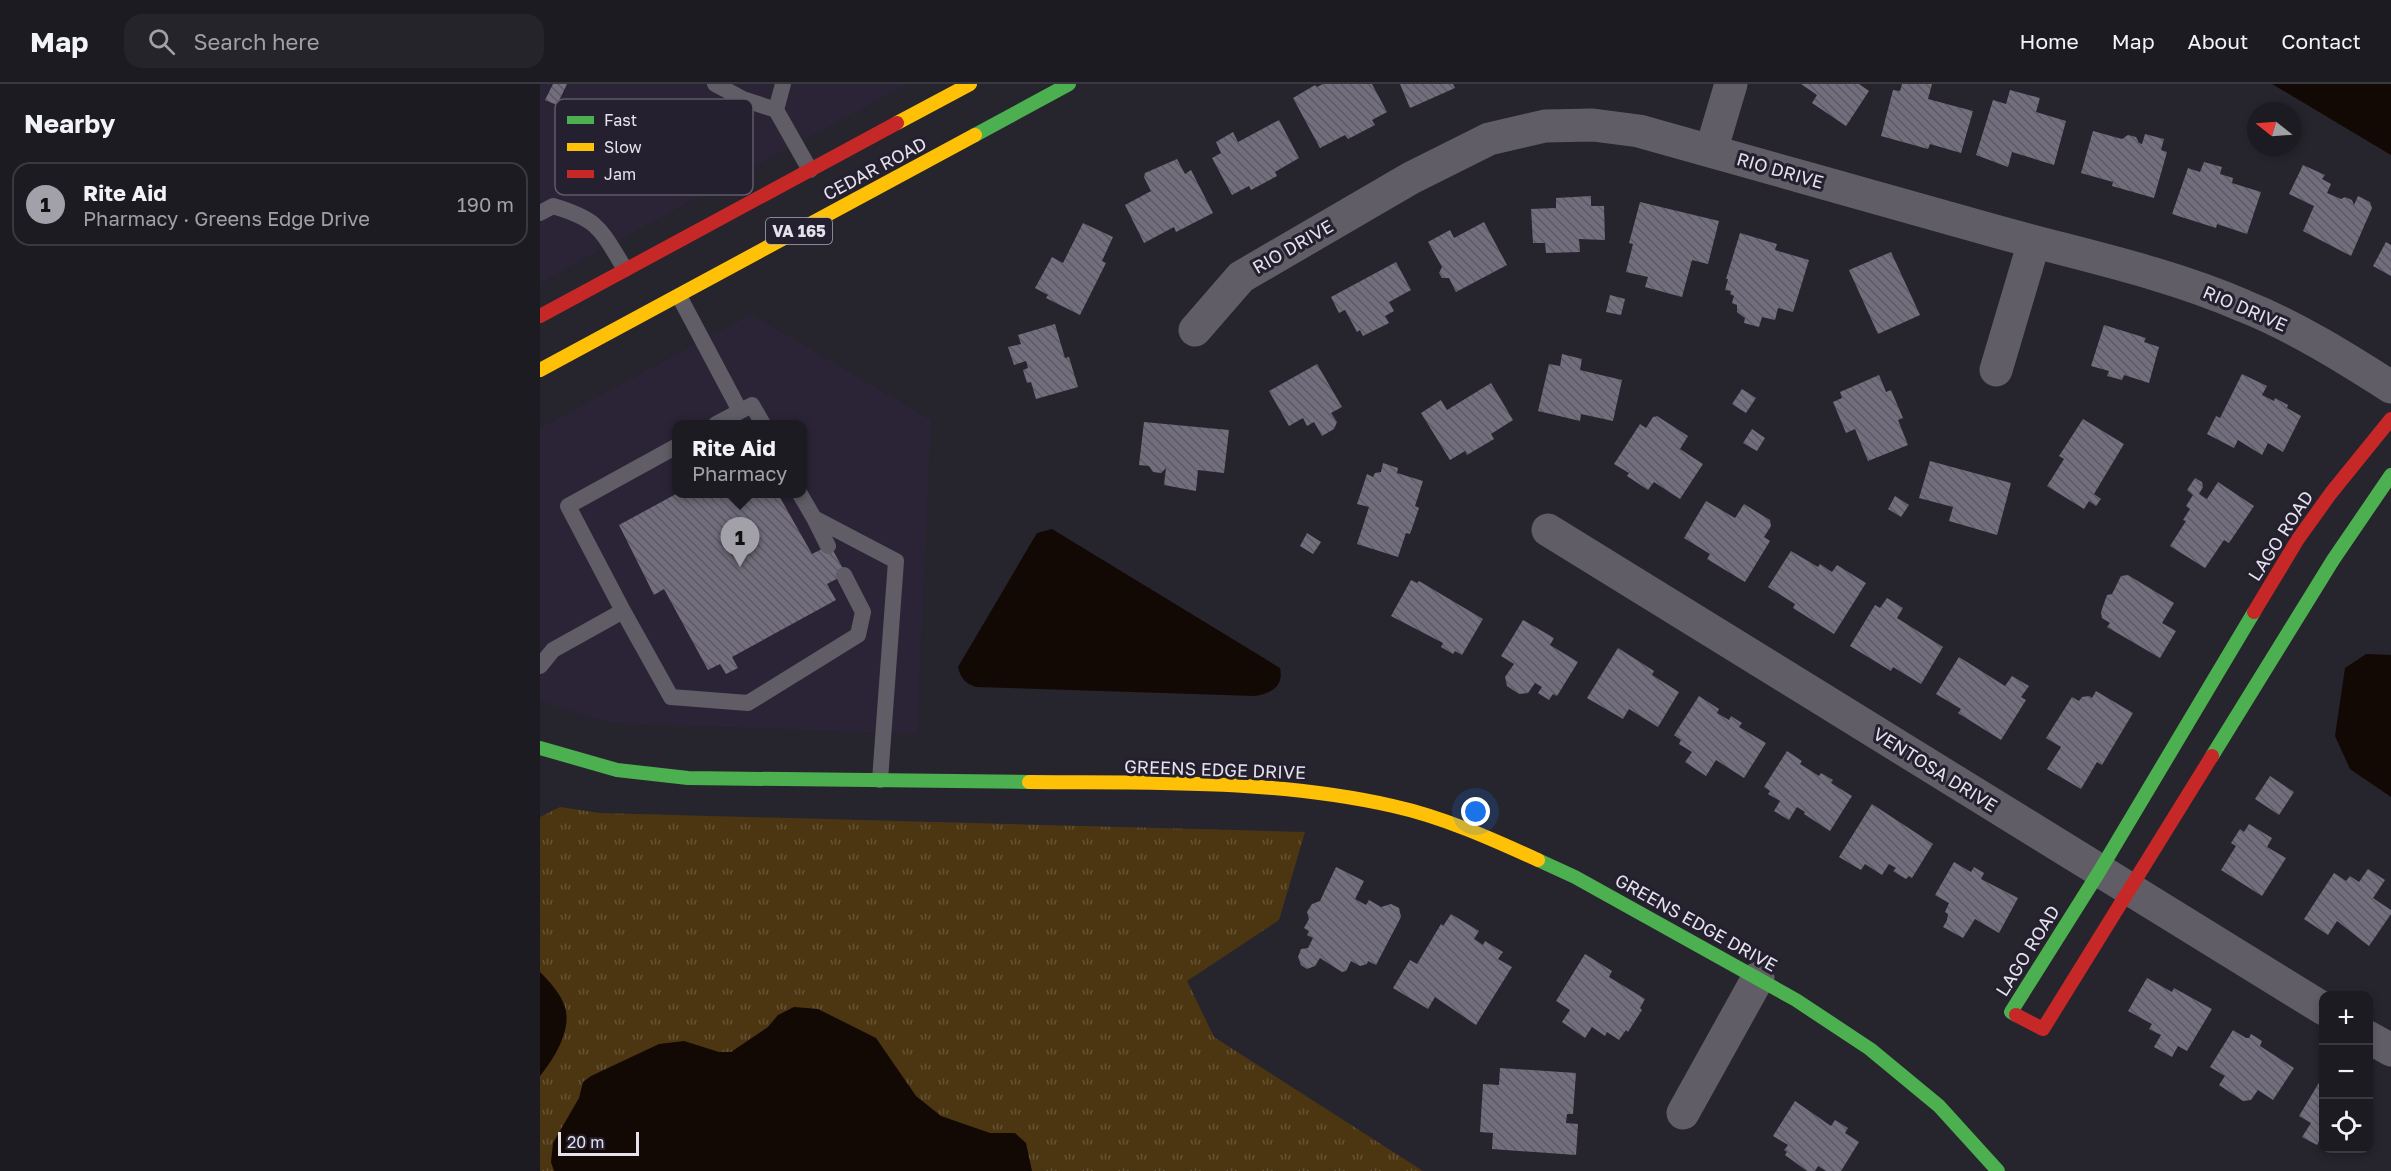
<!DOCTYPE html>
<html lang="en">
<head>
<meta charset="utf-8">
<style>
  body { margin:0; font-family:"Golos Text",sans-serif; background:#25242a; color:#f1f3f6 }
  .controls { position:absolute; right:18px; bottom:18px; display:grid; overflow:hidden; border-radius:12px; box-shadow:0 3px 9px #0003 }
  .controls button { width:54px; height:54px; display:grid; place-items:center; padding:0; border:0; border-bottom:2px solid #3a393f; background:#1c1b21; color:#f1f3f6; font:30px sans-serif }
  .compass { position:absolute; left:1707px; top:18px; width:54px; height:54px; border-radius:50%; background:#1c1b21; box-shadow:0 3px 9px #0003; rotate:287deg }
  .scale { position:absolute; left:18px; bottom:15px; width:81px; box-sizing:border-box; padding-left:6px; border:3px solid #e5e2ec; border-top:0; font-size:16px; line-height:21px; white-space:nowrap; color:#e5e2ec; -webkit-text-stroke:4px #25202f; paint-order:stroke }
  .you { position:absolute; left:936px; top:728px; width:21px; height:21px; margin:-15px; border:4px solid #fff; border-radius:50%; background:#1a73e8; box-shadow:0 0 0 9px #1a73e833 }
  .badge { display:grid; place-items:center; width:39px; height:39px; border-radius:50%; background:#a2a0a9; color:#111; font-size:20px; font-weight:700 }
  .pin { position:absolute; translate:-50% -50px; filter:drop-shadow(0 2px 3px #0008) }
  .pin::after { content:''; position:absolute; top:32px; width:21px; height:18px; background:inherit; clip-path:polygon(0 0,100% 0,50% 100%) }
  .popup { position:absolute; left:132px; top:336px; width:135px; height:78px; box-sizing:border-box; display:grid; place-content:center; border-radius:12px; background:#1c1b21; filter:drop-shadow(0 2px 4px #0005); font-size:20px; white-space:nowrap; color:#a0a1a5 }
  .popup b { font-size:22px; color:#f1f3f6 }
  .popup::after { content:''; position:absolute; left:50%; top:100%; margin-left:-12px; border:12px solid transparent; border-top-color:#1c1b21 }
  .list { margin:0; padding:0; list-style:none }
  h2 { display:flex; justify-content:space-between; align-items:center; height:78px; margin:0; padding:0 24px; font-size:26px }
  h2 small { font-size:20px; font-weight:400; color:#a0a1a5 }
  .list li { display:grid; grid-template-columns:39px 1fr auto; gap:18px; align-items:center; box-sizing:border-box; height:84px; margin:0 12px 12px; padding:0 12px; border:2px solid #3a393f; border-radius:18px }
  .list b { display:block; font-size:22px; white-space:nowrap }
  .list p { margin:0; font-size:20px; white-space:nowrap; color:#a0a1a5 }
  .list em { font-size:20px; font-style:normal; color:#a0a1a5 }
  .icon { flex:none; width:33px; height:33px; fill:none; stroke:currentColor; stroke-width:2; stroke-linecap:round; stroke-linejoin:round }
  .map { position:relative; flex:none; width:1851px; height:1087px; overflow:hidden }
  header { display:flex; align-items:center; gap:36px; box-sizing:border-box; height:84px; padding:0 30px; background:#1c1b21; border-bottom:2px solid #3a393f }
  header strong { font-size:28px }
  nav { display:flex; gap:33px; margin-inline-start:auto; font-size:21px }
  .search { width:420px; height:54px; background:#25242a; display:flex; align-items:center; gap:15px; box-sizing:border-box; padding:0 21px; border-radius:18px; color:#a0a1a5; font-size:22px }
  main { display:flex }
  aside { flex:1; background:#1c1b21 }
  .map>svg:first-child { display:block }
  .built { fill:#2a2436; fill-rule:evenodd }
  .grass { fill:url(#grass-tufts) }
  .water { fill:#130904 }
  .building { fill:url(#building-back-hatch) }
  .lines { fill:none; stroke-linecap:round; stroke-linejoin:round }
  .lane { stroke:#605d66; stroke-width:16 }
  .street { stroke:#605d66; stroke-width:33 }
  .fast { stroke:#4caf50; stroke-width:14 }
  .slow { stroke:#ffc107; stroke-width:14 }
  .jam { stroke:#c62828; stroke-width:14 }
  .labels { text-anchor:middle; stroke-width:6; stroke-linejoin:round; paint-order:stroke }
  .shield { fill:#25202f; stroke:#aba8b3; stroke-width:1.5 }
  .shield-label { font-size:16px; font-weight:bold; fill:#e5e2ec }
  .street-label { font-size:18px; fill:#e5e2ec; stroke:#25202f }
  .key { fill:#25202f; stroke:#5f5a68; stroke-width:1.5 }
  .key-label { font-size:16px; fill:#e5e2ec }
</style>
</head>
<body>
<header>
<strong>Map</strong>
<div class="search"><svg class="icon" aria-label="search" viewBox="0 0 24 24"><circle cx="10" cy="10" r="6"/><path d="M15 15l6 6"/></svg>Search here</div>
<nav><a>Home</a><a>Map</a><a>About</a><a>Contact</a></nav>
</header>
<main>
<aside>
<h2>Nearby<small></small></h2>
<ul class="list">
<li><span class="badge">1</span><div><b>Rite Aid</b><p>Pharmacy · Greens Edge Drive</p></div><em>190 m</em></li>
</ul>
</aside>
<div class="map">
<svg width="1851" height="1087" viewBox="0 0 1851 1087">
  <defs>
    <pattern id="grass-tufts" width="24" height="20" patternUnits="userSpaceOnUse" patternTransform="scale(1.5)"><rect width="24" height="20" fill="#4c3612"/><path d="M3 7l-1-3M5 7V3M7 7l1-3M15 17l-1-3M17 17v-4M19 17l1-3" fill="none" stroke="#665335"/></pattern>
    <pattern id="building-back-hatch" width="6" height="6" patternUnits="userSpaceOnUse" patternTransform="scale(1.5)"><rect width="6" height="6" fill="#726e7d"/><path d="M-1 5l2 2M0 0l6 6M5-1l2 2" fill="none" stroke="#5c5962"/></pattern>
  </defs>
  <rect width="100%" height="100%" fill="#26242c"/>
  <!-- built -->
  <path class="built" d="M0,0H368L0,199Z
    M211,230L391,336L377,650L70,639L0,617V344ZM137,340H263V410H137Z"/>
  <!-- grass -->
  <path class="grass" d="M20,723L60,729L765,748L739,836L647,897L674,953L883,1087H0V733Z"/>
  <!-- water -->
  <path class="water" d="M1732,0H1851V71Z
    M512,445L740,584C744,602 732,609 715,612L436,603C425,599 421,595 418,583L497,449Z
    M1826,570L1851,571V713L1810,685L1795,652L1805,584Z
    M0,888C9,897 21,910 25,923C32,946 14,975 0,992Z
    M254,923L278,925L336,954L376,1012L401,1032L450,1049H475L486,1059L492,1087H14L11,1078L13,1059L39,1014L43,998L51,992L119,960L144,957L179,968H191L228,943L238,931Z"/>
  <!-- building -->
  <path class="building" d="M13,0H27L17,21L5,16Z
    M783,0H832L847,28L832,36L835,41L808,55L805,51L780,64L753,14L775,1L777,3Z
    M860,0H913L915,4L870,24Z
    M1261,0H1319L1329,7L1306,42L1272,19L1277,11Z
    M1362,0H1392L1388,15L1433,27L1421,69L1390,60L1388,65L1341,52L1353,6L1360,7Z
    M1470,6L1500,14L1496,28L1526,37L1514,81L1472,68L1468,83L1436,71L1453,16L1466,20Z
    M739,36L759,74L735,88L737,92L711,106L709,102L692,111L672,74L681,69L676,58L693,48L698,58Z
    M1553,47L1582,55L1588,51L1596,53L1599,59L1602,60L1605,50L1624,55L1621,66L1627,68L1614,114L1572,102L1573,98L1541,89Z
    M637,75L645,90L651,86L673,129L636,148L634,143L604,159L585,121L611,107L604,93L605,89Z
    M1664,78L1682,83L1680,90L1693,94L1692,99L1721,108L1707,150L1677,140L1676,144L1632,130L1648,84L1660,88Z
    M1763,81L1785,91L1782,95L1791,100L1787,109L1801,115L1805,113L1812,116L1814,121L1818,112L1830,118L1832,124L1811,172L1763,147L1774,122L1749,110Z
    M1051,112V122H1064L1065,156L1039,155L1040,168L1006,169L1005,159H993L991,125L1016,124V114Z
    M1100,118L1179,137L1168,180L1152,176L1142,213L1105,203L1108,193L1086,188L1093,160L1089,159Z
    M944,138L967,181L916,208L909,194H902L899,189L902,183L888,158L910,146L914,154Z
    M543,139L573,153L562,177L566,179L540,231L506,214L508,211L495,204L512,173L523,179Z
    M1200,149L1237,160L1235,166L1269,176L1253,228L1238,224L1235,236L1222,233L1219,243L1204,239L1205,234L1197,228V221L1192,219L1194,212L1190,210L1191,207L1185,206L1188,195H1186Z
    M1846,158L1851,161V192L1833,182Z
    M1351,168L1380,231L1338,250L1309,186Z
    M856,178L871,206L849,218L854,227L845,232L849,239L823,252L820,246L817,248L805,226L799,229L791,213Z
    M1070,211L1085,215L1081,231L1066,228Z
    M515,240L525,274L529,273L538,303L496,315L491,298L487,299L483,286L488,284L486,277L474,281L468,263L481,260L478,251Z
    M1564,241L1606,254L1604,258L1619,263L1609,299L1584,291L1582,296L1567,292L1569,287L1551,282Z
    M1022,270L1042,275L1040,286L1082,296L1073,337L1041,330L1040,337L998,327L1009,280L1020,282Z
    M777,280L802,323L791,329L797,338L794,345L782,352L774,338L767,342L763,334L749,342L729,307Z
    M1702,290L1727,302L1722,311L1734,317L1735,314L1748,321L1747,324L1761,332L1743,368L1728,359L1722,371L1698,356L1694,364L1667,350L1676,332L1680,334Z
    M1339,291L1346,308L1351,306L1363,334L1358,336L1368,361L1328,377L1315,345L1306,349L1293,318L1302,314L1300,308Z
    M951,299L973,336L951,350L954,355L927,371L925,367L910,376L881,329L901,316L907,326Z
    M1202,305L1216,314L1206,329L1192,320Z
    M1117,332L1148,352L1140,365L1163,380L1140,415L1114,398L1108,406L1087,392L1089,389L1074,380L1100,340L1106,344L1113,333Z
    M1543,335L1584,360L1554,410L1561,415L1556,422L1549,417L1544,425L1507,402L1524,375L1519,372Z
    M604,338L689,346L684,389L658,386L656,407L624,401L626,384L621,389L613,388L609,382L599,381Z
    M1212,345L1225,354L1217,367L1203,359Z
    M1390,377L1471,399L1457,451L1409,437L1413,423L1379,414Z
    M843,379L858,384L857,389L883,397L875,422L879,424L870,450L866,449L858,473L817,460L829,423L817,420L827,390L833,393L835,389L841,388Z
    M1655,394L1662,398L1663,403L1659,410L1667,415L1678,398L1714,422L1689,459L1684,456L1665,484L1630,462L1646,437L1643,436L1650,425L1646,422L1653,411L1647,406Z
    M136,410H238L272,470L290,461L306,490L287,500L296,516L192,573L198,584L186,590L180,580L168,586L124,505L114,511L79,441Z
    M1355,412L1369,421L1361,433L1348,425Z
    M1166,417L1195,434L1204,420L1230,436L1231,442L1224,453L1230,457L1205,498L1167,475L1170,470L1144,454Z
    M767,449L781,458L773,470L760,462Z
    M1251,467L1278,483L1280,480L1292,488L1297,481L1326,499L1294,550L1253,524L1255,520L1228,503Z
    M1588,491L1634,519L1622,539L1636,547L1620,574L1567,543L1570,539L1562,534L1561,528L1567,511L1572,510L1581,492Z
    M871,496L877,499L879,497L943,535L922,571L915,567L913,570L901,563L903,559L851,532Z
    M1347,514L1363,524L1357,534L1403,563L1381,600L1353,583L1351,587L1310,562L1335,521L1340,524Z
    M983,536L1014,554L1010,561L1038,578L1017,612L1013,610L1009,616L998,609L1002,603L995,599L988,609L979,610L967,602L965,593L974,580L961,572Z
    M1078,564L1114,587L1112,591L1139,608L1118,643L1089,625L1083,635L1047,614Z
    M1419,573L1465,602L1472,592L1489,602L1481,613L1486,616L1461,656L1418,629L1421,625L1396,610Z
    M1556,607L1593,629L1562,681L1557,678L1541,705L1507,685L1521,663L1506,654L1532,613L1539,617L1542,613L1549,612L1552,614Z
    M1159,612L1179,625L1177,629L1189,636L1191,632L1202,639L1199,643L1226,659L1204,694L1176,676L1166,692L1145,678L1152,668L1139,660L1141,656L1134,651Z
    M1247,667L1262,677L1260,680L1279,692L1281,689L1293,696L1291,699L1312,712L1290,747L1264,730L1265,728L1257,723L1249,736L1234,727L1240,717L1228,710L1230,707L1224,703Z
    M1730,692L1754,708L1739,731L1715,715Z
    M1332,720L1393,760L1372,794L1369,792L1366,795L1353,787L1356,784L1349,780L1342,791L1325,780L1321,786L1299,773Z
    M1709,740L1732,754L1727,763L1746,774L1722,812L1681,786L1696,762L1691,759L1700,745L1704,748Z
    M1414,778L1431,788L1434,783L1444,789L1441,795L1478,814L1459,849L1435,835L1423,854L1403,843L1407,836L1408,830L1405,828L1409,819L1395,811Z
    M796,783L824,797L815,815L826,821L829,816L841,823L851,820L859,824L861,833L836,881L828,877L827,880L820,882L811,877L806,887L802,888L780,874L775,882L767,885L761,881L758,873L761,865L768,864L773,854L767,851L769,847L764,844L769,835L767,828L772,820L780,817Z
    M1828,785L1845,796L1833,814L1851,826V830L1829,862L1797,837L1788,851L1764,835L1794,789L1806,797L1810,792L1819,798Z
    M911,830L939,847L934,855L943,861L945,857L963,868L958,875L972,883L936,941L895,913L888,925L853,904L870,876L877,880L901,840L903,842Z
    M1045,870L1072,887L1069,893L1105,915L1100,924L1102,926L1088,948L1086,946L1079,956L1067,948L1065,952L1052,943L1045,954L1022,938L1030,926L1016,917Z
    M1607,894L1632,908L1634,904L1672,925L1647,967L1638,962L1632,973L1614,963L1621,951L1609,945L1612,940L1588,927Z
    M1693,946L1706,954H1709L1711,950L1722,957L1720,962L1754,984L1733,1016L1718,1006L1711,1016L1703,1017L1679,1001L1685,992L1670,983Z
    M960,984L1036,989L1033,1030H1027L1026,1039L1038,1040L1036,1071L952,1065L953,1049L940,1048L943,1000L959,1001Z
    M1780,997L1784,999V1050L1777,1061L1762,1053L1771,1039L1759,1032Z
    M1255,1017L1291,1042L1295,1036L1308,1044L1305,1049L1319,1058L1301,1087H1286L1278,1082L1275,1087H1267L1245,1071L1247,1068L1244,1066L1248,1061L1233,1052Z"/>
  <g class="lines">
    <!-- lane -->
    <path class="lane" d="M175,0L203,15L236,26L270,86
      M236,26L243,0
      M0,129L13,122C60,136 60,145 85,185
      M139,212L200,327
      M176,340L212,321L223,340
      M260,410L274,434L356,477L340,696
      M274,434L288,462
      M83,527L131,613L208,619L318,551L323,528L304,491
      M0,582L13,566L83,527L28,422L137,362"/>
    <!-- street -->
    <path class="street" d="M1171,67L1191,0
      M655,246L701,193L871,94L949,55L1005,42L1053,41L1099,47C1214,79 1329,112 1444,144C1531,169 1621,186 1704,222C1756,243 1804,273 1851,303
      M1456,286L1494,158
      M1008,446L1784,925
      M1828,953L1851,966
      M1143,1029L1218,894"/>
    <!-- fast -->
    <path class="fast" d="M435,51L529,0
      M0,664L77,686L148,694L489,698
      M1672,672L1793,476L1851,391
      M998,776L1035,793L1256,916L1330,965L1399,1022L1458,1087
      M1476,931L1471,928L1559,788L1714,528"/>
    <!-- slow -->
    <path class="slow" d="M357,39L430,0
      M0,286L435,51
      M489,698C610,699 734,695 853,722C903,733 952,755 998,776"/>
    <!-- jam -->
    <path class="jam" d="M0,232L357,39
      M1714,528L1758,455L1791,409L1851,335
      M1476,931L1503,945L1672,672"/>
  </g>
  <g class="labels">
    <!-- shield labels -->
    <rect class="shield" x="226" y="134" width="66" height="26" rx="4.5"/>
    <g class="shield-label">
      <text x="259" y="153">VA 165</text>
    </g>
    <!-- street labels -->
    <g class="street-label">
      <text transform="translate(335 85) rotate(-28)" y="6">CEDAR ROAD</text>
      <text transform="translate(1240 87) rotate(16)" y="6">RIO DRIVE</text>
      <text transform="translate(753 163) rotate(-30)" y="6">RIO DRIVE</text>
      <text transform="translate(1705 225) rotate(23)" y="6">RIO DRIVE</text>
      <text transform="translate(1741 452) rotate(-57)" y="6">LAGO ROAD</text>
      <text transform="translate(675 686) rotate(2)" y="6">GREENS EDGE DRIVE</text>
      <text transform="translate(1395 686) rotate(32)" y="6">VENTOSA DRIVE</text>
      <text transform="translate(1156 839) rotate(29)" y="6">GREENS EDGE DRIVE</text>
      <text transform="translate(1488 867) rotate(-58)" y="6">LAGO ROAD</text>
    </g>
  </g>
  <!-- legend -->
  <rect x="15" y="15" width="198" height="96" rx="9" class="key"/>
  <rect x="27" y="32" width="27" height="8" fill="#4caf50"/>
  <rect x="27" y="59" width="27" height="8" fill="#ffc107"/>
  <rect x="27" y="86" width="27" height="8" fill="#c62828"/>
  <g class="key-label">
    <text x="64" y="42">Fast</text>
    <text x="64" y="69">Slow</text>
    <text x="64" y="96">Jam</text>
  </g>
</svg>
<div class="controls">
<button>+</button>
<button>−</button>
<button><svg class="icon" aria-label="locate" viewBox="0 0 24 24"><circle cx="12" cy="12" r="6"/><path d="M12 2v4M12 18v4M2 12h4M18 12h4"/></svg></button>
</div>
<svg class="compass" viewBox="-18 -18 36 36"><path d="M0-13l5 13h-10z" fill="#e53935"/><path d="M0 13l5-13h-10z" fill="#a0a1a5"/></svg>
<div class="scale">20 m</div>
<div class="you"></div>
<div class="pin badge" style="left:200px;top:483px">1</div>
<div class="popup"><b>Rite Aid</b>Pharmacy</div>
</div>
</main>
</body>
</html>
